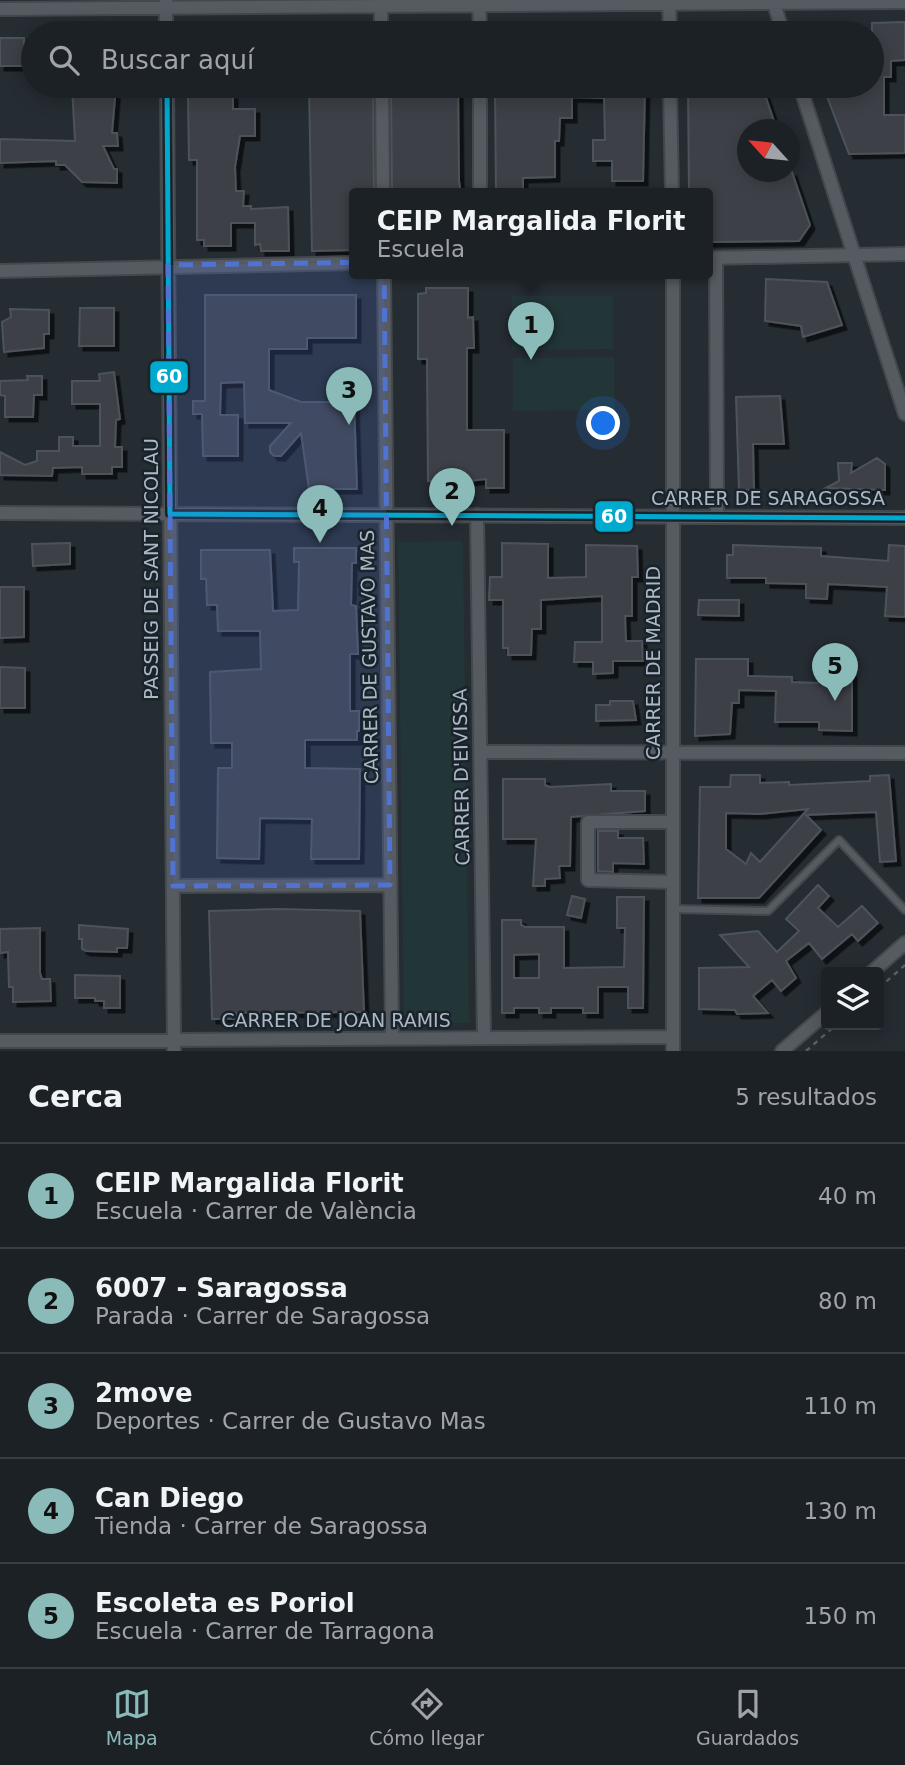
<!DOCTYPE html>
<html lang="es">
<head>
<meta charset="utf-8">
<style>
  body { margin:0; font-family:"DejaVu Sans",sans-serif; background:#25292e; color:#f1f3f6 }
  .controls { position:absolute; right:21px; bottom:21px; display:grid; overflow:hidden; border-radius:7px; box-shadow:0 4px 18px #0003 }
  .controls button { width:63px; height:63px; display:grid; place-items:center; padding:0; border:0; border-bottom:2px solid #3a3e43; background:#1c2126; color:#f1f3f6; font:35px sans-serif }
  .compass { position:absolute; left:737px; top:119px; width:63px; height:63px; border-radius:50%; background:#1c2126; box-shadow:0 4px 18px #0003; rotate:297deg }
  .you { position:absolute; left:604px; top:424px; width:24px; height:24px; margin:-18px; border:5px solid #fff; border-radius:50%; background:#1a73e8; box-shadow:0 0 0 10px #1a73e833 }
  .badge { display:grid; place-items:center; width:46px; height:46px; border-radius:50%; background:#8bbbb9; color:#111; font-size:23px; font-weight:700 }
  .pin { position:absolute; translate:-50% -58px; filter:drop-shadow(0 2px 4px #0008) }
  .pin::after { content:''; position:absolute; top:37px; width:24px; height:21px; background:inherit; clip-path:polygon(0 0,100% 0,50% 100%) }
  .popup { position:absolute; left:349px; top:188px; width:364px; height:91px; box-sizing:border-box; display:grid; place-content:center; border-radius:7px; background:#1c2126; filter:drop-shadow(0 2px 5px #0005); font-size:23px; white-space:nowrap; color:#a0a3a7 }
  .popup b { font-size:26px; color:#f1f3f6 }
  .popup::after { content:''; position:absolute; left:50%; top:100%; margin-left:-14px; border:14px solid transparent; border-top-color:#1c2126 }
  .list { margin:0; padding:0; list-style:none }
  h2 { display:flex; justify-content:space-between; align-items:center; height:91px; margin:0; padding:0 28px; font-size:30px }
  h2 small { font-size:23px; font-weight:400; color:#a0a3a7 }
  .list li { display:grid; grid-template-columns:46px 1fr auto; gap:21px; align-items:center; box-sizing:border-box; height:105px; padding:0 28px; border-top:2px solid #3a3e43 }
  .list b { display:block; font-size:26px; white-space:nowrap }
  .list p { margin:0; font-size:23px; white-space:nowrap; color:#a0a3a7 }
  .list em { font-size:23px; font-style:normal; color:#a0a3a7 }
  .icon { flex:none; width:38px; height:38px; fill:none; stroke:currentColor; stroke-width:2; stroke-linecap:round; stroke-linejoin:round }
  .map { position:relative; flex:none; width:905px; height:1051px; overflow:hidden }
  .search { position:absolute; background:#1c2126; box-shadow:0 4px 18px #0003; left:21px; right:21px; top:21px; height:77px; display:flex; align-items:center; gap:18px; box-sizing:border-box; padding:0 24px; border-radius:38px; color:#a0a3a7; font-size:26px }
  .sheet { height:616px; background:#1c2126 }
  nav { display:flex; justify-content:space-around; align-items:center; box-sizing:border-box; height:98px; border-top:2px solid #3a3e43; background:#1c2126; font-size:19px; color:#a0a3a7 }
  nav a { display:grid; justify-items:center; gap:4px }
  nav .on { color:#8bbbb9 }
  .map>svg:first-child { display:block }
  .green { fill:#223637 }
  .building { fill:#3c4147; stroke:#4d535a; stroke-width:2; fill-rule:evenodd; filter:url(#shadow) }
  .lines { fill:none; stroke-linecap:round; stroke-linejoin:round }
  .lane-casing { stroke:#43484d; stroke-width:10 }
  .street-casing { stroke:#43484d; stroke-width:16 }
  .path { stroke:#585f64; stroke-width:2.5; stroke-dasharray:5 5; stroke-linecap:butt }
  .lane { stroke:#565a61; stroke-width:6 }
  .street { stroke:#565a61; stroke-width:12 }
  .bus-1-casing { stroke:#19232c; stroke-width:10 }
  .bus-1 { stroke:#00a9ce; stroke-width:5 }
  .marked { fill:#5073d1; fill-opacity:0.2; stroke:#5073d1; stroke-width:5; stroke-dasharray:14 9; stroke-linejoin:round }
  .labels { text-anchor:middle; stroke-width:5; stroke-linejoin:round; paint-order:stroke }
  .street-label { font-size:19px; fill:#aeb8c5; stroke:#19232c }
  .line-badge { stroke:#19232c; stroke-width:2.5 }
  .badge-label { font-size:19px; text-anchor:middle; font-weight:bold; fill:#fff }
</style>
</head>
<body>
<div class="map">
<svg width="905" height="1051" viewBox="0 0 905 1051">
  <defs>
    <filter id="shadow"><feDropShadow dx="4.5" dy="4.5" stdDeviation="0" flood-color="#0009"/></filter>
  </defs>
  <rect width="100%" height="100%" fill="#252c32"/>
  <!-- green -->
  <path class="green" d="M512,296H613V349L512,350Z
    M614,357L615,410L513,411V358Z
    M463,541L469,1023L404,1024L398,542Z"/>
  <!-- building -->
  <path class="building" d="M905,22V60L891,61V77H884V115H905V153L849,154L823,86H872V23Z
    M0,38H24V66H0Z
    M72,86H116L112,133H117L118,146H103L114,169H117V183L82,182L65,165H56V161L0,163V139L75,141Z
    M309,86H373L374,194H354V250L312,251Z
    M391,86H458L459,181L461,194H392Z
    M495,86H645L643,181H612V161H593V140H605L604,98L572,97V118H560L559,141H555V177L523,178V194H496Z
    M688,86H729V91L746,86H762L777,130H747V172H792L810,225L799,241L708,242V194H689Z
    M188,95H233V109H255V136H240L235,167L236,191H244L243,206H251V209L288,207L289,251H261L260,244L255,245V223H231V246H204V240H197V160H189Z
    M766,279L827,282L842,325L803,337L801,326L765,321Z
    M426,288H468V318L473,317L474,348H467V430H504V488H486V479L443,484V479L428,481L427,359H418V294L426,293Z
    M205,295H356V338H307V349H269V390L301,402H354L357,489H309L301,433L281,456H274L270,452V446L291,423H245L244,382L221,383L220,415H238V456H203L202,414H193V401H205Z
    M80,308H114V346H79Z
    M10,309L49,310V334H44V348L4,352L2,322L11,317Z
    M114,372L120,419L116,420L115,447H122V467H112V474H82V467L53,468L52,476L0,475V452L25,465L37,461V451H59V437H73V446H100V404H72V381H100L99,374Z
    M27,376H42V395H34L33,417H5V396L0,395V381L28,380Z
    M780,396L784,444H753L754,490H739L736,397Z
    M877,458L885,464V490L826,488L839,481L838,463H852L851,473Z
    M70,543V564L33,566L32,544Z
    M502,543L548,544V578L586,577V545L637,546L638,577H632V616H625L626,641H642L643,661H613V673L593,674V662H574L575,642H602V596L541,600V629H532L531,655H508V648H503V600H489L490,577H502Z
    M733,545L821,548V556L888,561L889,545L905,546V617L885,616L887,587L828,584L827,599L806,598V584L766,583V578H727V555H733Z
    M294,548H356V563H352L351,605L356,606L358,654H350V711H359V731H357V740H305V768L360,769L359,859H311L312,819L260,818L259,859L217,858L218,768H232V743H211L210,672L261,669L260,631H218L217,605H207L206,579H201V550H270L273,611L298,610L299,562H294Z
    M0,587H24V637L0,638Z
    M699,600H739V616L698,615Z
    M696,659H748V676L792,677V682L818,683V673H852V731L819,730V722H775L776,691L739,690V703H732L730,734L695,736Z
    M0,667L25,668V708H0Z
    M610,701H633L636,720L596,721V705H610Z
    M731,775H760V783L789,782V785L870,781V776L889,775L896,861L880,862L876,812L806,815L821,830L759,898H698L700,787H730ZM808,809L760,862L751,853L746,864L726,849V813L760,814Z
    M503,779H545V785L550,787L611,784V791H645V811L571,817L570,866H559L560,878L545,879V886H533L536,839H503Z
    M598,831H618V838H643L644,864L613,863V872L598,871Z
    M818,885L829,896L818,908L838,927L862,906L878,923L858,941L852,934L822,959L809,943L786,961L796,978L781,991L772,980L753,996L768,1013L737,1014L735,1010L699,1009V968L749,967L720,935L758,931L777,952L799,931L786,919Z
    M572,896L585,899L581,918L567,915Z
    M617,897H644L643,1008H628V987H598V1013H583V1008H551V1013H539V1008H514V1013H502V920H521V925L525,927H564V968L624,967L625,928H617ZM539,954V978H514V955Z
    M278,909L360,911L364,1012L236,1013V1019H212L209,911Z
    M79,925L128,929L127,948H117V952L86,951L82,949V939H79Z
    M40,928V973L42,979H50L51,1001L13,1002V987H9L8,952L0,953V929Z
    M75,975L120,976V1008H104V1001H95V998H75Z"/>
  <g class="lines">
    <!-- lane casing -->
    <g class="lane-casing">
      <path id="lane" d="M673,909L768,911L839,840L905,910"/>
    </g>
    <!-- street casing -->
    <g class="street-casing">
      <path id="street" d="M166,0V33
        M381,0V33
        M479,0L480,33
        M669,0L670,33
        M773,0L783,33
        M0,9L905,2
        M167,86L174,1051
        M382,86L383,194
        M480,86V194
        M670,86L672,194
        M800,86L905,414
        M708,258L905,254
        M716,258L717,516
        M0,271L354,263
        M384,274L392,1039
        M0,513L905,518
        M477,515L484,1038
        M480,752L905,753
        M673,822H588V880L673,882
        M173,886L390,885
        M872,972L905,943
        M0,1041L673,1037
        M673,1051V274
        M782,1051L826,1013"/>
    </g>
    <!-- path -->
    <path class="path" d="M879,988L905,965
      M806,1051L836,1025"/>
    <!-- lane -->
    <use href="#lane" class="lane"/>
    <!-- street -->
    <use href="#street" class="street"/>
    <!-- bus-1 casing -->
    <g class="bus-1-casing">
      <path id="bus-1" d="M167,86L170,514L905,518"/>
    </g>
    <!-- bus-1 -->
    <use href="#bus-1" class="bus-1"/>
  </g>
  <!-- marked area -->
  <path class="marked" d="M384,262L390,885L173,886L168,265Z"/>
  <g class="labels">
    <!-- street labels -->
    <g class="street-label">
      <text x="768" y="505">CARRER DE SARAGOSSA</text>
      <text transform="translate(151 569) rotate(-90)" y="7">PASSEIG DE SANT NICOLAU</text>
      <text transform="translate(369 657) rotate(-91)" y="7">CARRER DE GUSTAVO MAS</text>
      <text transform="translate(653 663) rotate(-90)" y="7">CARRER DE MADRID</text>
      <text transform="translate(461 777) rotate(-91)" y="7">CARRER D'EIVISSA</text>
      <text x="336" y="1027">CARRER DE JOAN RAMIS</text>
    </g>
  </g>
  <g class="line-badge">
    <rect x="149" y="360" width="40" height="34" rx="7" fill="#00a9ce"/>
    <rect x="594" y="500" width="40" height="33" rx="7" fill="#00a9ce"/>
  </g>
  <g class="badge-label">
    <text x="169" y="383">60</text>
    <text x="614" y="523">60</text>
  </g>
</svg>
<div class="controls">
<button><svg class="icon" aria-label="layers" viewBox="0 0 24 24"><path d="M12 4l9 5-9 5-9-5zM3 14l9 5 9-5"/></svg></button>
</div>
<svg class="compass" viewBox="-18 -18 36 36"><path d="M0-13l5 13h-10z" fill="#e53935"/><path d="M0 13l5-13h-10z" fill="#a0a3a7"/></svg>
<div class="you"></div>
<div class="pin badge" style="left:531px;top:360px">1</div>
<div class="popup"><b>CEIP Margalida Florit</b>Escuela</div>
<div class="pin badge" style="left:452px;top:526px">2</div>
<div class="pin badge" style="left:349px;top:425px">3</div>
<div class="pin badge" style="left:320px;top:543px">4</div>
<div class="pin badge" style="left:835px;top:701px">5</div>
<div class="search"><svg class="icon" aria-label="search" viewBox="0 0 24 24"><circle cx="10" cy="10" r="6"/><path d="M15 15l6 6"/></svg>Buscar aquí</div>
</div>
<section class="sheet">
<h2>Cerca<small>5 resultados</small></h2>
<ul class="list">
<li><span class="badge">1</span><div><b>CEIP Margalida Florit</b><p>Escuela · Carrer de València</p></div><em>40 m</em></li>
<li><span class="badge">2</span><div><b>6007 - Saragossa</b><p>Parada · Carrer de Saragossa</p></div><em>80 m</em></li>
<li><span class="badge">3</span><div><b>2move</b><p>Deportes · Carrer de Gustavo Mas</p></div><em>110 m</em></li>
<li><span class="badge">4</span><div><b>Can Diego</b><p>Tienda · Carrer de Saragossa</p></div><em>130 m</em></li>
<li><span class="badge">5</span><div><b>Escoleta es Poriol</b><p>Escuela · Carrer de Tarragona</p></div><em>150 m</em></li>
</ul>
</section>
<nav>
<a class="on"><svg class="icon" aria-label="map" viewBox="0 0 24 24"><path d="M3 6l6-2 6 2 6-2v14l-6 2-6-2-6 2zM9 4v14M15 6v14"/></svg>Mapa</a>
<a><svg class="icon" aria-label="directions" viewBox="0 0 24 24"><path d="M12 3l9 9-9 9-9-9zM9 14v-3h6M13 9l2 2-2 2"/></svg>Cómo llegar</a>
<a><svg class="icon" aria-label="saved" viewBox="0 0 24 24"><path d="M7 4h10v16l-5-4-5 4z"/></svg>Guardados</a>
</nav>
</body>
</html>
